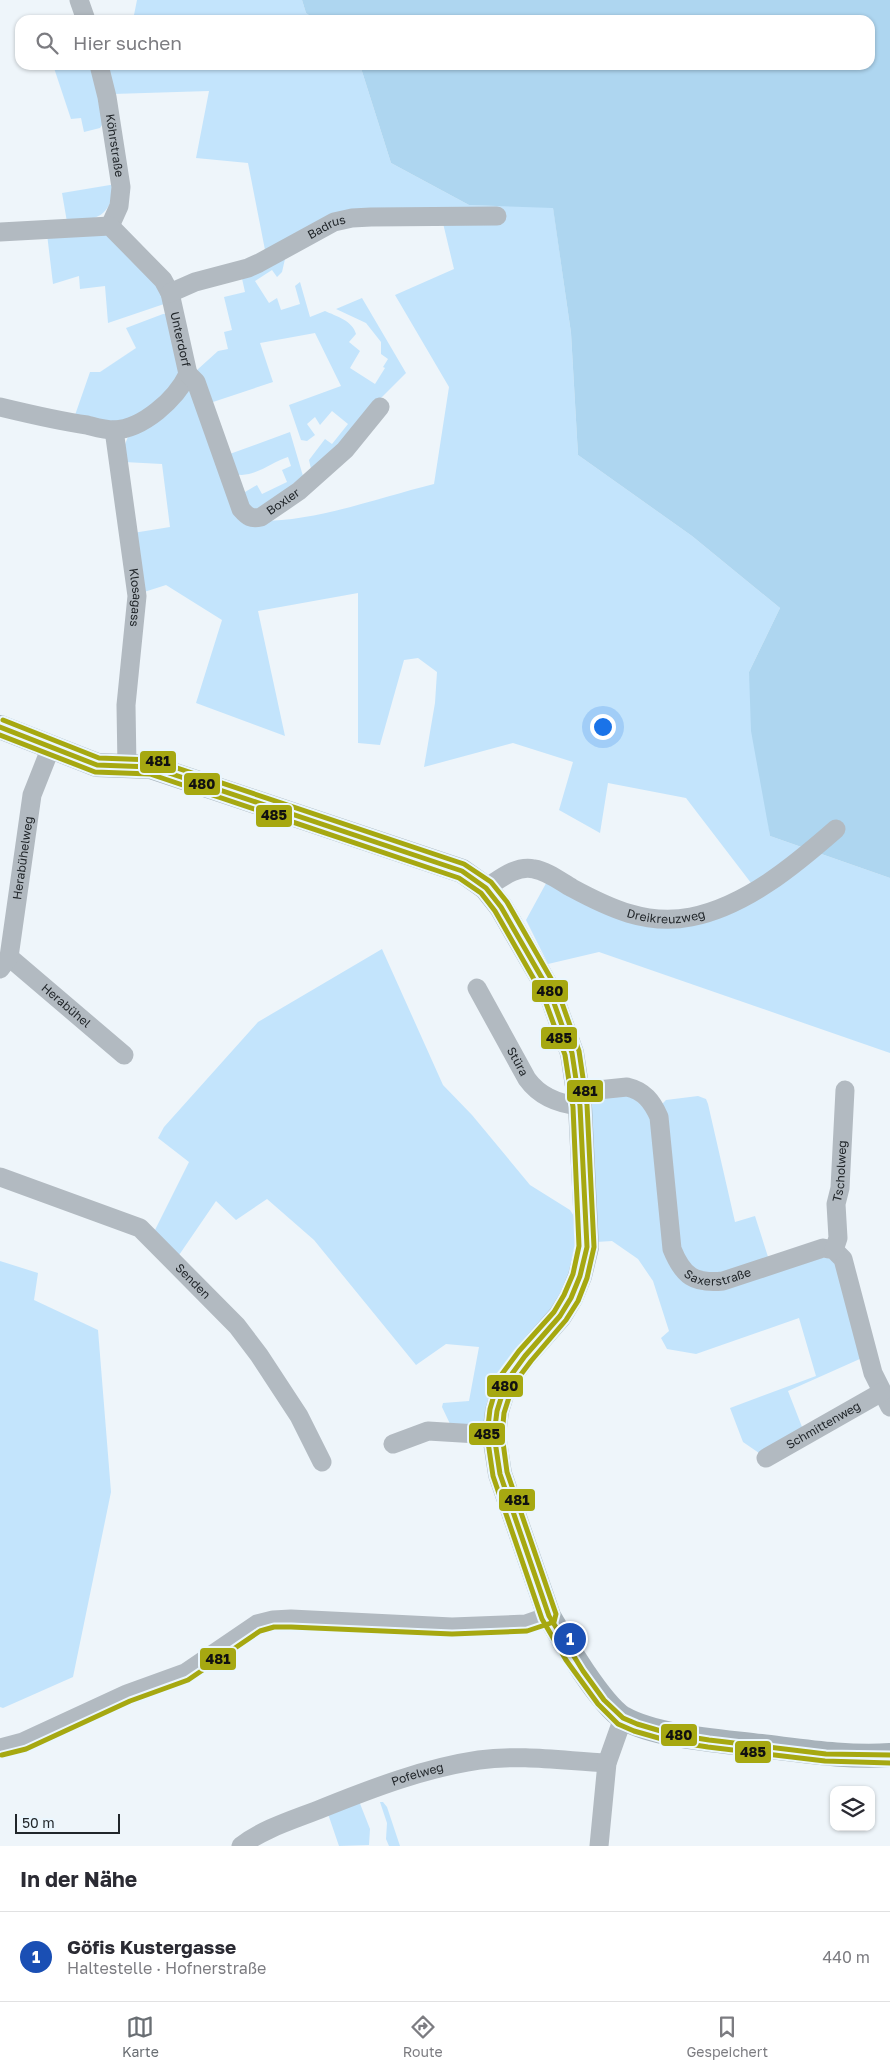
<!DOCTYPE html>
<html lang="de">
<head>
<meta charset="utf-8">
<style>
  body { margin:0; font-family:"Golos Text",sans-serif; background:#f2f2f3; color:#2b2b33 }
  .controls { position:absolute; right:15px; bottom:15px; display:grid; overflow:hidden; border-radius:10px; box-shadow:0 1px 4px #0004 }
  .controls button { width:45px; height:45px; display:grid; place-items:center; padding:0; border:0; border-bottom:1px solid #e1e1e2; background:#fff; color:#2b2b33; font:25px sans-serif }
  .scale { position:absolute; left:15px; bottom:12px; width:105px; box-sizing:border-box; padding-left:5px; border:2px solid #21262a; border-top:0; font-size:14px; line-height:18px; white-space:nowrap; color:#21262a; -webkit-text-stroke:4px #eaf6fe; paint-order:stroke }
  .you { position:absolute; left:602px; top:726px; width:18px; height:18px; margin:-12px; border:4px solid #fff; border-radius:50%; background:#1a73e8; box-shadow:0 0 0 8px #1a73e833 }
  .badge { display:grid; place-items:center; width:32px; height:32px; border-radius:50%; background:#696e73; color:#fff; font-size:16px; font-weight:700 }
  .pin { position:absolute; translate:-50% -50%; border:2px solid #fff; box-shadow:0 1px 5px #0006 }
  .list { margin:0; padding:0; list-style:none }
  h2 { display:flex; justify-content:space-between; align-items:center; height:65px; margin:0; padding:0 20px; font-size:21px }
  h2 small { font-size:16px; font-weight:400; color:#7c7c81 }
  .list li { display:grid; grid-template-columns:32px 1fr auto; gap:15px; align-items:center; box-sizing:border-box; height:90px; padding:0 20px; border-top:1px solid #e1e1e2 }
  .list b { display:block; font-size:19px; white-space:nowrap }
  .list p { margin:0; font-size:16px; white-space:nowrap; color:#7c7c81 }
  .list em { font-size:16px; font-style:normal; color:#7c7c81 }
  .icon { flex:none; width:28px; height:28px; fill:none; stroke:currentColor; stroke-width:2; stroke-linecap:round; stroke-linejoin:round }
  .map { position:relative; flex:none; width:890px; height:1846px; overflow:hidden }
  .search { position:absolute; background:#fff; box-shadow:0 1px 4px #0004; left:15px; right:15px; top:15px; height:55px; display:flex; align-items:center; gap:12px; box-sizing:border-box; padding:0 18px; border-radius:15px; color:#7c7c81; font-size:19px }
  .sheet { height:155px; background:#fff }
  nav { display:flex; justify-content:space-around; align-items:center; box-sizing:border-box; height:70px; border-top:1px solid #e1e1e2; background:#fff; font-size:14px; color:#7c7c81 }
  nav a { display:grid; justify-items:center; gap:2px }
  nav .on { color:#696e73 }
  .map>svg:first-child { display:block }
  .green { fill:#c3e4fc }
  .forest { fill:#aed6f0 }
  .lines { fill:none; stroke-linecap:round; stroke-linejoin:round }
  .minor { stroke:#b2bac1; stroke-width:19 }
  .major { stroke:#a7b2ba; stroke-width:24 }
  .bus-1-casing { stroke:#eaf6fe; stroke-width:9 }
  .bus-2-casing { stroke:#eaf6fe; stroke-width:9 }
  .bus-3-casing { stroke:#eaf6fe; stroke-width:9 }
  .bus-1 { stroke:#a6a811; stroke-width:5 }
  .bus-2 { stroke:#a6a811; stroke-width:5 }
  .bus-3 { stroke:#a6a811; stroke-width:5 }
  .labels { text-anchor:middle; stroke-width:4; stroke-linejoin:round; paint-order:stroke }
  .street-label { font-size:12px; fill:#21262a; stroke:#eaf6fe }
  .line-badge { stroke:#eaf6fe; stroke-width:2 }
  .pale-badge-label { font-size:14px; text-anchor:middle; font-weight:bold; fill:#111 }
</style>
</head>
<body>
<div class="map">
<svg width="890" height="1846" viewBox="0 0 890 1846">
  <rect width="100%" height="100%" fill="#eef5fa"/>
  <!-- green -->
  <path class="green" d="M137,0H302L306,13L316,20H133Z
    M53,65H91L104,122L100,128L84,132L81,118L71,119Z
    M106,65H360L391,163L469,205L553,207L571,333L578,455L692,536L780,608L749,672L770,836L890,878V1053L599,952L548,964L526,920L550,876L631,923L761,896L686,798L608,783L600,833L559,810L573,762L513,743L424,767L435,703L437,672L418,658L404,660L380,745L358,743V593L258,611L285,736L196,703L222,620L166,585L141,593L133,533L170,527L162,464L124,462V447L129,434L189,386L240,520C302,527 373,499 434,484L449,387L395,295L454,269L442,219H334L266,255L248,163L196,158L209,91L113,94Z
    M116,184C109,217 99,220 67,222L62,193Z
    M101,233L109,236L156,283L167,303L108,323L105,286L80,289L79,276L53,284L47,234Z
    M285,259L282,272L277,277L272,270L255,281L269,303L277,298L281,310L300,304L295,286L300,282L310,317L325,311C336,316 353,321 356,334L349,342L360,351L350,368L375,384L385,368L383,367L388,359L381,354V342L366,323L336,309L362,298L406,373L375,404L343,449L311,469L309,460L325,439L332,444L348,424L332,411L320,425L315,417L307,424L315,435L307,441L301,440L289,405L341,386L315,333L260,343L273,382L210,403L197,370L218,351L228,349L224,332L232,330L224,297L245,292L241,274Z
    M163,314H168L182,369L157,405L125,423L74,418L90,372H100L136,348L126,328Z
    M290,432L303,476L260,511L249,510L243,495L245,492L257,485L262,494L287,482L282,470L291,466L288,457C271,462 253,479 235,474L227,455Z
    M382,949L443,1085L472,1115L530,1185L570,1210L581,1227L573,1276L488,1425L451,1426L442,1407L443,1403L469,1401L479,1347L446,1344L416,1365L314,1240L267,1199L236,1220L216,1201L177,1258L155,1230L189,1162L158,1138L164,1127L258,1022Z
    M624,1091L653,1114L681,1278L818,1257L828,1258L835,1262L862,1358L788,1391L804,1432L759,1453L743,1442L730,1408L816,1376L799,1318L696,1354L667,1349L661,1338L669,1331L653,1281L638,1259L612,1241L596,1242L589,1098Z
    M698,1096L706,1099L708,1104L735,1222L755,1216L769,1260L720,1275H704L682,1259L661,1105L666,1100Z
    M0,1261L38,1273L34,1300L98,1330L111,1492L73,1677L3,1708L0,1707Z
    M359,1801L370,1829L369,1845L339,1846L327,1811Z
    M380,1802H383L387,1807L400,1846H389L386,1839L387,1823Z"/>
  <!-- forest -->
  <path class="forest" d="M302,0H890V878L770,836L751,731L749,672L780,608L692,536L578,455L571,333L553,208L469,205L391,163L360,65H870V20H316L306,13Z"/>
  <g class="lines">
    <!-- minor -->
    <g class="minor">
      <path d="M79,0L86,20"/>
      <path id="s1" d="M99,65L107,97L121,187L119,206L110,226"/>
      <path id="s2" d="M0,232L110,226L163,280L170,293L188,374C176,399 143,429 114,430C105,430 95,427 87,425C58,421 29,414 0,407"/>
      <path id="s3" d="M170,293L195,282L248,268L259,263L334,222L352,218L371,217L497,216"/>
      <path id="s4" d="M188,374L196,382L241,509C248,517 251,519 261,517L299,491L345,450L380,407"/>
      <path id="s5" d="M114,430L137,596L126,705L127,766"/>
      <path id="s6" d="M486,888C500,879 516,865 534,869C547,871 560,881 572,888C609,908 647,926 691,917C746,906 795,865 836,829"/>
      <path id="s7" d="M9,957L124,1055"/>
      <path id="s8" d="M0,969L9,957L32,795L51,747"/>
      <path id="s9" d="M477,988L527,1079C540,1097 558,1104 580,1106"/>
      <path id="s10" d="M578,1092L627,1087C644,1091 652,1101 659,1117L672,1249C683,1276 694,1284 723,1281L823,1248L834,1250L843,1259L873,1373L890,1407"/>
      <path id="s11" d="M0,1177L140,1228L237,1326L259,1355L299,1416L322,1462"/>
      <path id="s12" d="M834,1250L838,1238L836,1204L840,1188L845,1090"/>
      <path d="M393,1444L428,1431L494,1435"/>
      <path id="s13" d="M766,1458L882,1392"/>
      <path d="M0,1748L23,1742L127,1694L185,1673L257,1624L273,1620L291,1619L452,1627L526,1624L549,1616"/>
      <path id="s14" d="M241,1846C264,1828 296,1819 323,1808C373,1788 425,1768 479,1760C521,1754 565,1761 607,1763"/>
      <path d="M599,1846L607,1763L623,1718"/>
    </g>
    <!-- major -->
    <path class="major" d="M0,727L97,765L151,767L462,871L486,888L501,907L550,992L572,1053L580,1106L587,1247L580,1276L571,1298L560,1316L525,1356L506,1382L497,1411L494,1435L500,1474L549,1616C563,1641 601,1704 623,1718C656,1737 722,1741 761,1746C804,1751 847,1758 890,1755"/>
    <!-- bus-1 casing -->
    <g class="bus-1-casing">
      <path id="bus-1" d="M0,727L97,765L151,767L462,871L486,888L501,907L550,992L572,1053L580,1106L587,1247L580,1276L571,1298L560,1316L525,1356L506,1382L497,1411L494,1435L500,1474L549,1616L583,1671L604,1700L623,1718L637,1724L671,1734L709,1740L826,1754L890,1755"/>
    </g>
    <!-- bus-2 casing -->
    <g class="bus-2-casing">
      <path id="bus-2" d="M0,735L95,772L150,774L459,878L481,893L495,911L543,995L565,1055L573,1107L579,1246L573,1274L564,1295L554,1312L519,1351L499,1378L490,1409L487,1435L493,1476L542,1619L566,1660L598,1704L618,1724L634,1731L669,1741L708,1747L825,1761L890,1763"/>
    </g>
    <!-- bus-3 casing -->
    <g class="bus-3-casing">
      <path id="bus-3" d="M2,1755L26,1749L130,1701L188,1680L260,1631L274,1627H291L452,1634L527,1631L554,1622L556,1614L507,1472L502,1435L504,1413L513,1385L531,1361L566,1320L578,1301L587,1278L594,1247L587,1105L579,1051L557,989L507,902L491,882L464,864L153,760L99,758L3,720"/>
    </g>
    <!-- bus-1 -->
    <use href="#bus-1" class="bus-1"/>
    <!-- bus-2 -->
    <use href="#bus-2" class="bus-2"/>
    <!-- bus-3 -->
    <use href="#bus-3" class="bus-3"/>
  </g>
  <g class="labels">
    <!-- street labels -->
    <g class="street-label">
      <text dy="4" stroke="none"><textPath href="#s1" startOffset="82">Köhrstraße</textPath></text>
      <text dy="4" stroke="none"><textPath href="#s3" startOffset="171">Badrus</textPath></text>
      <text dy="4" stroke="none"><textPath href="#s2" startOffset="248">Unterdorf</textPath></text>
      <text dy="4" stroke="none"><textPath href="#s4" startOffset="196">Boxler</textPath></text>
      <text dy="4" stroke="none"><textPath href="#s5" startOffset="169">Klosagass</textPath></text>
      <text dy="4" stroke="none"><textPath href="#s8" startOffset="115">Herabühelweg</textPath></text>
      <text dy="4" stroke="none"><textPath href="#s6" startOffset="196">Dreikreuzweg</textPath></text>
      <text dy="4" stroke="none"><textPath href="#s7" startOffset="75">Herabühel</textPath></text>
      <text dy="4" stroke="none"><textPath href="#s9" startOffset="84">Stüra</textPath></text>
      <text dy="4" stroke="none"><textPath href="#s12" startOffset="80">Tscholweg</textPath></text>
      <text dy="4" stroke="none"><textPath href="#s10" startOffset="289">Saxerstraße</textPath></text>
      <text dy="4" stroke="none"><textPath href="#s11" startOffset="224">Senden</textPath></text>
      <text dy="4" stroke="none"><textPath href="#s13" startOffset="66">Schmittenweg</textPath></text>
      <text dy="4" stroke="none"><textPath href="#s14" startOffset="191">Pofelweg</textPath></text>
    </g>
  </g>
  <g class="line-badge">
    <rect x="139" y="750" width="38" height="24" rx="5" fill="#a6a811"/>
    <rect x="183" y="772" width="38" height="24" rx="5" fill="#a6a811"/>
    <rect x="255" y="804" width="38" height="24" rx="5" fill="#a6a811"/>
    <rect x="531" y="979" width="38" height="24" rx="5" fill="#a6a811"/>
    <rect x="540" y="1026" width="38" height="24" rx="5" fill="#a6a811"/>
    <rect x="566" y="1079" width="38" height="24" rx="5" fill="#a6a811"/>
    <rect x="486" y="1374" width="38" height="24" rx="5" fill="#a6a811"/>
    <rect x="468" y="1422" width="38" height="24" rx="5" fill="#a6a811"/>
    <rect x="498" y="1488" width="38" height="24" rx="5" fill="#a6a811"/>
    <rect x="199" y="1647" width="38" height="24" rx="5" fill="#a6a811"/>
    <rect x="660" y="1723" width="38" height="24" rx="5" fill="#a6a811"/>
    <rect x="734" y="1740" width="38" height="24" rx="5" fill="#a6a811"/>
  </g>
  <g class="pale-badge-label">
    <text x="158" y="766">481</text>
    <text x="202" y="789">480</text>
    <text x="274" y="820">485</text>
    <text x="550" y="996">480</text>
    <text x="559" y="1043">485</text>
    <text x="585" y="1096">481</text>
    <text x="505" y="1391">480</text>
    <text x="487" y="1439">485</text>
    <text x="517" y="1505">481</text>
    <text x="218" y="1664">481</text>
    <text x="679" y="1740">480</text>
    <text x="753" y="1757">485</text>
  </g>
</svg>
<div class="controls">
<button><svg class="icon" aria-label="layers" viewBox="0 0 24 24"><path d="M12 4l9 5-9 5-9-5zM3 14l9 5 9-5"/></svg></button>
</div>
<div class="scale">50 m</div>
<div class="you"></div>
<div class="pin badge" style="left:570px;top:1639px;background:#1a4fb4">1</div>
<div class="search"><svg class="icon" aria-label="search" viewBox="0 0 24 24"><circle cx="10" cy="10" r="6"/><path d="M15 15l6 6"/></svg>Hier suchen</div>
</div>
<section class="sheet">
<h2>In der Nähe<small></small></h2>
<ul class="list">
<li><span class="badge" style="background:#1a4fb4">1</span><div><b>Göfis Kustergasse</b><p>Haltestelle · Hofnerstraße</p></div><em>440 m</em></li>
</ul>
</section>
<nav>
<a class="on"><svg class="icon" aria-label="map" viewBox="0 0 24 24"><path d="M3 6l6-2 6 2 6-2v14l-6 2-6-2-6 2zM9 4v14M15 6v14"/></svg>Karte</a>
<a><svg class="icon" aria-label="directions" viewBox="0 0 24 24"><path d="M12 3l9 9-9 9-9-9zM9 14v-3h6M13 9l2 2-2 2"/></svg>Route</a>
<a><svg class="icon" aria-label="saved" viewBox="0 0 24 24"><path d="M7 4h10v16l-5-4-5 4z"/></svg>Gespeichert</a>
</nav>
</body>
</html>
